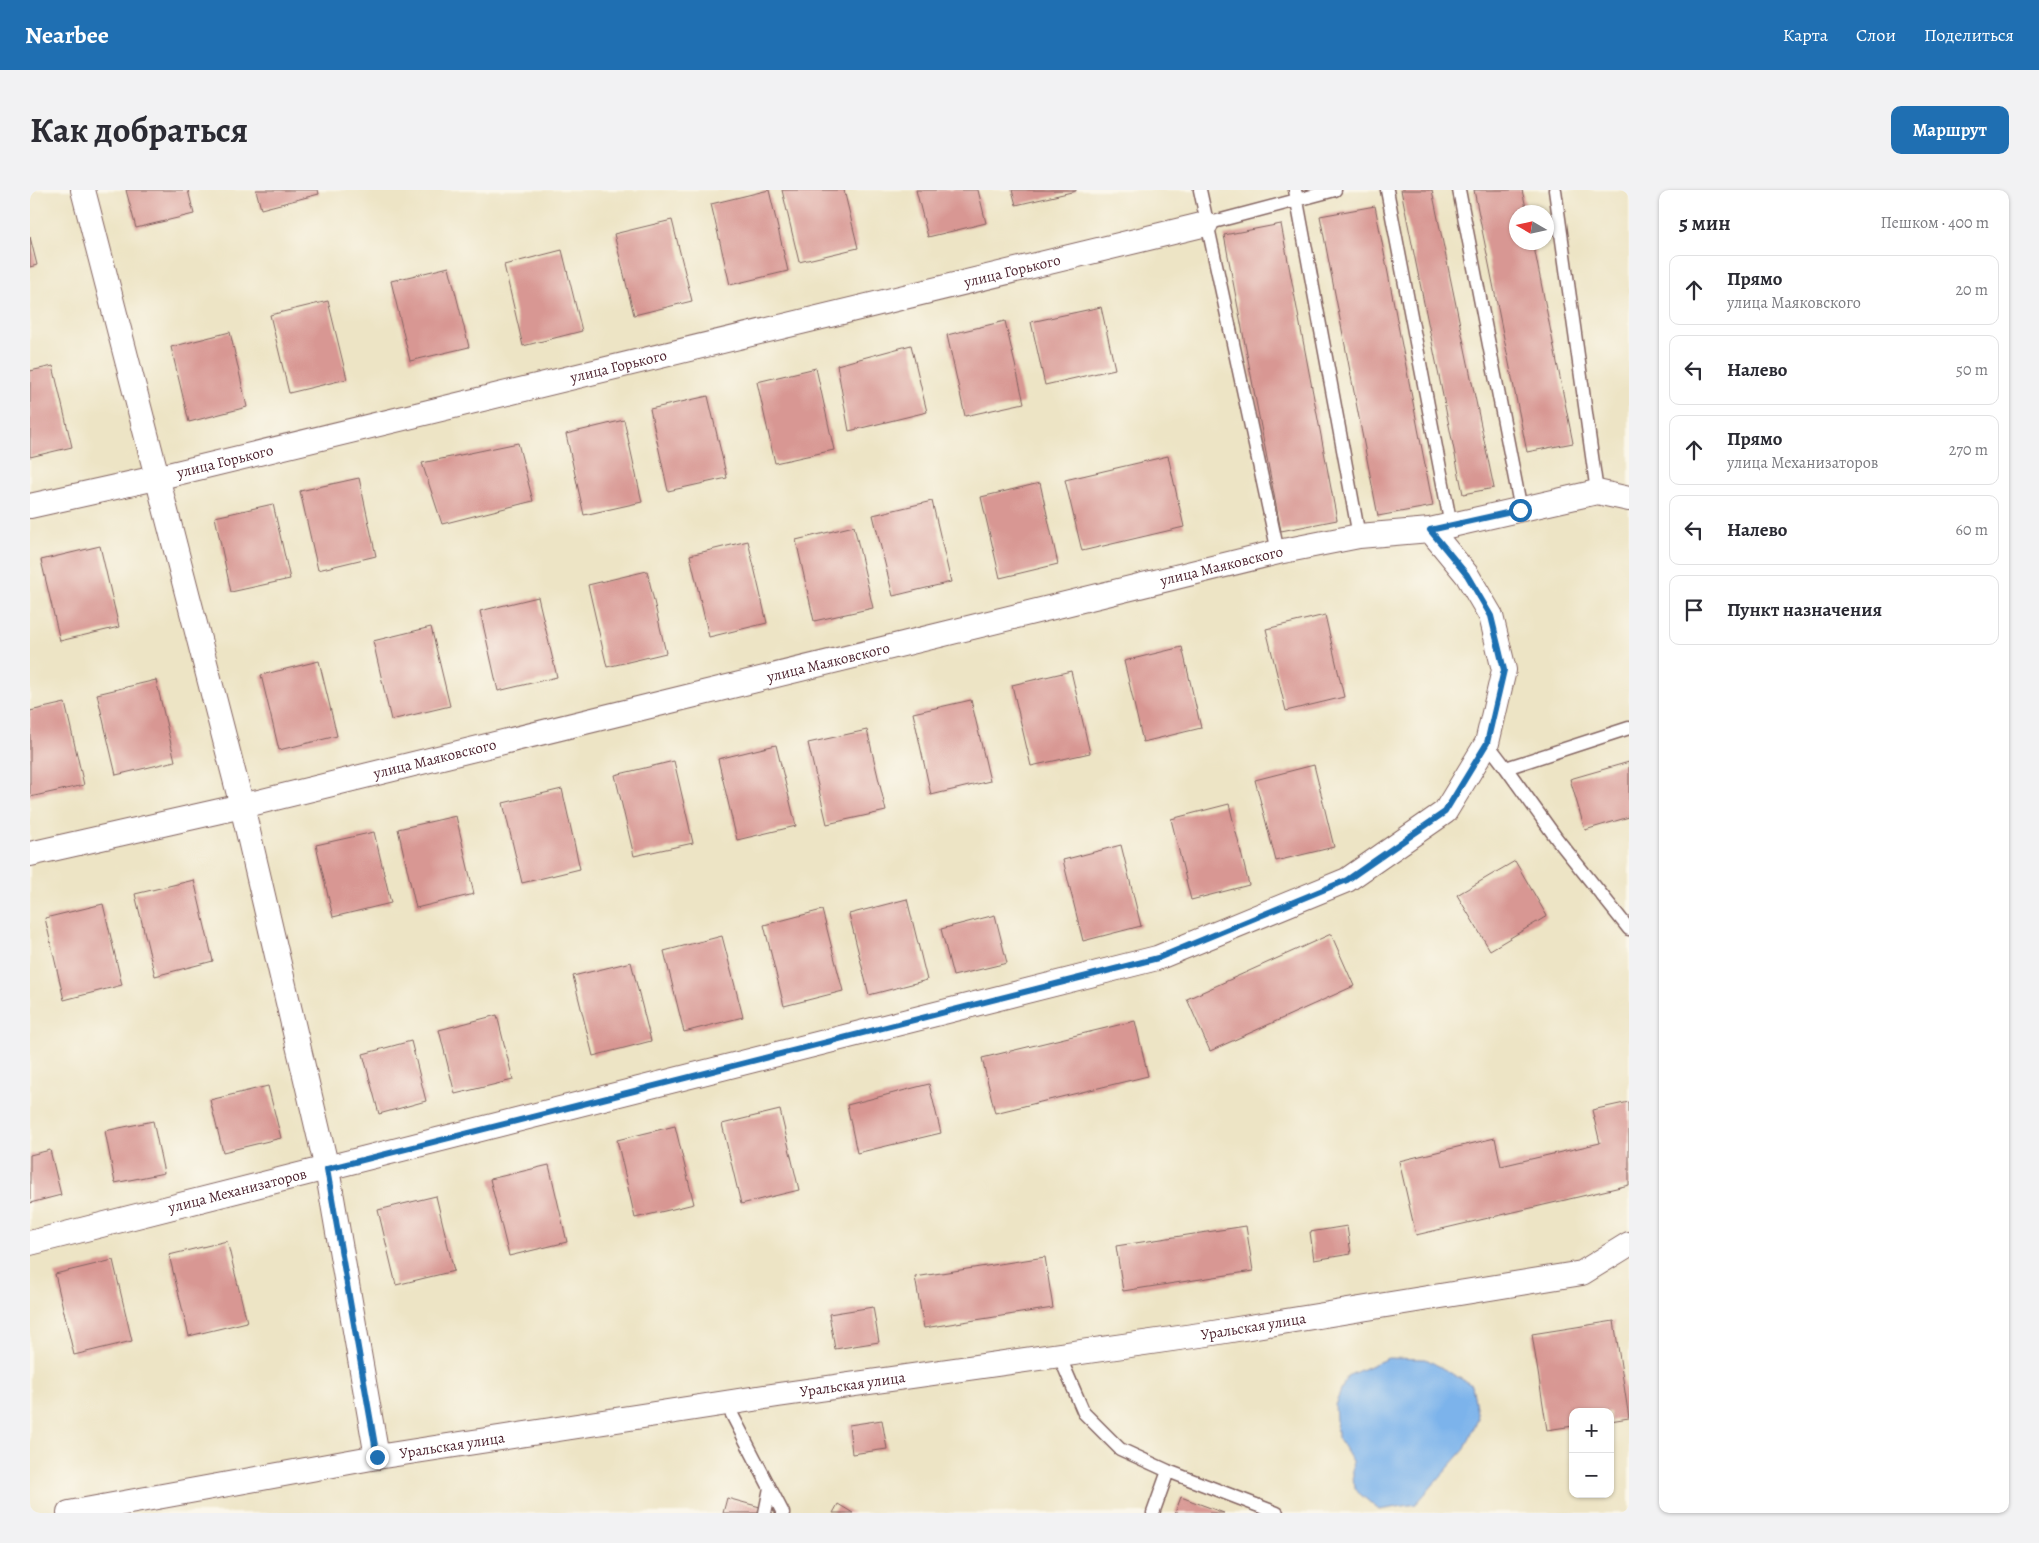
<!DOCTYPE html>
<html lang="ru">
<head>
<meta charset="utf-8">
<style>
  body { margin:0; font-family:Alegreya,serif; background:#f2f2f3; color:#2b2b33 }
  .controls { position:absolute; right:15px; bottom:15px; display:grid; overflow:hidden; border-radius:10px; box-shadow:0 1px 4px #0004 }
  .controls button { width:45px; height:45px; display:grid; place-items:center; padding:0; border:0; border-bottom:1px solid #e1e1e2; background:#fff; color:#2b2b33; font:25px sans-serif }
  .compass { position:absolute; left:1479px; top:15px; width:45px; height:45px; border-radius:50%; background:#fff; box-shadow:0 1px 4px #0004; rotate:279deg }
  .stop { position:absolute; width:15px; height:15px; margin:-11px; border:4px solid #1f6fb2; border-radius:50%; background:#fff }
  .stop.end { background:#1f6fb2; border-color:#fff; box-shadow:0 1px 5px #0008 }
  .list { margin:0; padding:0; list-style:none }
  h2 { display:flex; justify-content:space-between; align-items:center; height:65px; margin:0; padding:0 20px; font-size:21px }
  h2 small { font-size:16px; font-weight:400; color:#7c7c81 }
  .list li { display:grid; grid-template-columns:32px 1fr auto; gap:15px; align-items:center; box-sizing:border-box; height:70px; margin:0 10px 10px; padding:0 10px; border:1px solid #e1e1e2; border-radius:10px }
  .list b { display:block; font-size:19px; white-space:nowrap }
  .list p { margin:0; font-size:16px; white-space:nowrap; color:#7c7c81 }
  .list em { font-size:16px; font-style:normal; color:#7c7c81 }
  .icon { flex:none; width:28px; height:28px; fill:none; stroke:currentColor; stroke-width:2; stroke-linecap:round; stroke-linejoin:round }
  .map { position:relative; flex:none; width:1599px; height:1323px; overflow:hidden; border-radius:10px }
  header { display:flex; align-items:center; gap:30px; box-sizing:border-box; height:70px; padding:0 25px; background:#1f6fb2; color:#fff }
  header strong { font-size:24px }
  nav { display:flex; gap:28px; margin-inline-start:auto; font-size:18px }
  .intro { display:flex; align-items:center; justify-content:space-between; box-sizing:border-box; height:120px; padding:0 30px }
  h1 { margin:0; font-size:35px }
  .button { padding:12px 22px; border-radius:10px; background:#1f6fb2; color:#fff; font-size:18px; font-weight:700 }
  main { display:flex; gap:30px; padding:0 30px }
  aside { flex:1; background:#fff; border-radius:10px; box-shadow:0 1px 4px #0004 }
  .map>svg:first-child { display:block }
  .water { fill:#7bb3eb; stroke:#62698b }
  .building { fill:#d89793 }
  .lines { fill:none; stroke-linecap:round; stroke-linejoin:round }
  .service-casing { stroke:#836461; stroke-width:15 }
  .minor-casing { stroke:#836461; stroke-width:26 }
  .service { stroke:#fff; stroke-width:12 }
  .minor { stroke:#fff; stroke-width:24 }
  .route { stroke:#1f6fb2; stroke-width:6 }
  .labels { text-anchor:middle; stroke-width:4; stroke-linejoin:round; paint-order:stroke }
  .street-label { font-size:15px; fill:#4a1f2b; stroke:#fbf7ec }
</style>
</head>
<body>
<header>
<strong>Nearbee</strong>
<nav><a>Карта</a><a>Слои</a><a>Поделиться</a></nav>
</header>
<div class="intro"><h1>Как добраться</h1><a class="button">Маршрут</a></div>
<main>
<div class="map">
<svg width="1599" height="1323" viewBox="0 0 1599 1323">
  <rect width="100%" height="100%" fill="#fbf7ec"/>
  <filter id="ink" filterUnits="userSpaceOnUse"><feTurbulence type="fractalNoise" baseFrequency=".02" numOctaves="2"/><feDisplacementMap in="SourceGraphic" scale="10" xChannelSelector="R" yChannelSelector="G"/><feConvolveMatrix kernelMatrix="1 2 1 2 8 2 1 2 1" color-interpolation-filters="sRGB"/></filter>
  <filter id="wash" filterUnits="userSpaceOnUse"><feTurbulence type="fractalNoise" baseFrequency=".0096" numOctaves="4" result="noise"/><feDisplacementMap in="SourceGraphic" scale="20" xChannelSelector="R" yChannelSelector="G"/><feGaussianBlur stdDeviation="1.12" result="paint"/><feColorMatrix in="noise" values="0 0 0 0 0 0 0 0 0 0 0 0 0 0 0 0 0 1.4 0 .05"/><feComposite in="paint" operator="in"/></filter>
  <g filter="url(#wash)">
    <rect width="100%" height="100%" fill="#ede4c5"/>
    <!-- water -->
    <path class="water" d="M1358,1168L1396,1169L1442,1195L1448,1228L1435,1259L1386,1314L1349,1320L1324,1299L1322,1271L1307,1246L1305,1215L1317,1186Z"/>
    <g id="blocks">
      <!-- building -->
      <path class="building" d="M96,0H158L164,24L106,38Z
        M226,0H288L289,4L231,19Z
        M739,0L758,81L700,95L681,14Z
        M752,0H814L828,58L769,72Z
        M886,0H948L956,33L898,47Z
        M982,0H1046V1L986,15Z
        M1371,0H1402L1464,298L1433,304Z
        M1444,0H1492L1497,22H1486V52H1503L1543,253L1497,262Z
        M1345,16L1403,316L1348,326L1290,26Z
        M642,30L662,111L604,125L584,44Z
        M1251,34L1307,330L1251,341L1194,45Z
        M0,47L7,75L0,77Z
        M532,60L552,141L493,156L474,75Z
        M419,77L439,157L380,171L361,91Z
        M298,111L317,189L259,203L240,125Z
        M1071,117L1085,179L1015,195L1001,132Z
        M975,131L994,213L935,226L917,145Z
        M200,142L217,217L159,232L141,157Z
        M881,155L897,222L819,241L807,175Z
        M23,176L42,257L0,267V181Z
        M786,178L804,260L745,273L727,192Z
        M678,206L697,288L638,301L620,219Z
        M594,230L612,312L554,325L536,244Z
        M488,253L503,311L412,334L392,273Z
        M1138,266L1154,337L1052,361L1035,290Z
        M329,288L346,366L288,380L270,301Z
        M1010,293L1028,374L970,388L951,307Z
        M902,311L921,392L863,406L843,325Z
        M243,314L260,389L201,402L185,327Z
        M824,336L843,418L784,431L766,350Z
        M718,351L737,433L679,447L660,365Z
        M70,356L89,437L30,451L11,370Z
        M617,381L636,463L577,477L558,395Z
        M508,407L527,487L468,501L450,421Z
        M1295,425L1314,507L1256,521L1236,439Z
        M401,437L420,516L361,530L343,451Z
        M1152,457L1171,538L1113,552L1094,471Z
        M289,471L307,546L249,560L231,485Z
        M1041,481L1060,563L1001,576L982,495Z
        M126,490L145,571L86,585L67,504Z
        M941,510L960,591L901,605L883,523Z
        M35,513L54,595L0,607V521Z
        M837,540L856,621L797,634L778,553Z
        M746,555L766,636L707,650L688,569Z
        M644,571L663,653L604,666L585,585Z
        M1599,572V627L1555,640L1540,589Z
        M1284,575L1304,657L1246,671L1225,590Z
        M532,599L550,679L492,693L473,613Z
        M1199,614L1219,695L1161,710L1141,629Z
        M426,626L444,704L386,718L368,639Z
        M344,642L361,713L303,727L286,655Z
        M1091,655L1111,736L1053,751L1033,670Z
        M1485,671L1517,726L1460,760L1427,705Z
        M164,690L183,771L125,786L105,704Z
        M877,709L897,790L839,805L819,724Z
        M73,714L92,795L34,810L15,728Z
        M792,720L813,801L754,816L734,735Z
        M965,725L977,773L923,786L911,739Z
        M1301,744L1324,796L1180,861L1157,809Z
        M692,746L713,827L654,842L634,761Z
        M601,772L621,851L563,866L543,786Z
        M467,825L483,890L425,904L409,840Z
        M1105,831L1118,886L965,923L952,868Z
        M381,851L396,911L349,924L333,864Z
        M899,894L911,943L827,963L817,915Z
        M238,896L251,948L193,962L180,910Z
        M1599,912V995L1386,1045L1369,971L1465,948L1471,976L1570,953L1562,920Z
        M750,920L769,1000L711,1014L692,934Z
        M123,931L134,983L85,993L75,941Z
        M645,936L664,1014L605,1028L587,950Z
        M20,960L31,1005L0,1013V965Z
        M519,975L537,1052L479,1066L460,989Z
        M406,1006L424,1081L366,1095L348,1020Z
        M1216,1036L1223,1081L1093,1101L1086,1056Z
        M1317,1036L1321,1064L1284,1070L1280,1042Z
        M197,1051L217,1132L159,1146L139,1065Z
        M1015,1067L1023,1118L894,1138L885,1087Z
        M83,1070L102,1151L44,1165L25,1084Z
        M843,1117L849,1152L805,1159L799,1124Z
        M1584,1131L1599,1228L1580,1231V1222H1543V1236L1517,1240L1502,1144Z
        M852,1230L857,1259L822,1264L819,1235Z
        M1151,1307L1194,1323H1145Z
        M697,1308L730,1317L729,1323H693Z
        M808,1314L823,1323H803Z"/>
    </g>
  </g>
  <g filter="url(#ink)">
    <use href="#blocks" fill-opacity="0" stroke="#836461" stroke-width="1"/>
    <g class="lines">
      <!-- service casing -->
      <g class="service-casing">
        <path id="service" d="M1170,0L1248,362
          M1265,0L1329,346
          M1357,0L1421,336
          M1429,0L1491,320
          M1525,0L1567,302
          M1176,34L1305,0
          M1457,553L1476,578L1599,538
          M1476,578L1527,649L1599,739
          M1029,1165L1054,1223L1090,1259L1138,1281L1247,1323
          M696,1213L740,1298L735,1323
          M740,1298L753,1323
          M1123,1323L1138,1281"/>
      </g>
      <!-- minor casing -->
      <g class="minor-casing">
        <g id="minor">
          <path d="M53,0L212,616L297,979L347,1267"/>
          <path id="s1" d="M0,316L126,288L1176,34"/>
          <path id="s2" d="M0,664L212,616L1248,362L1329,346L1400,340L1567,302L1599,309"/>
          <path id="s3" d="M0,1053L1127,768L1317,690L1415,622L1457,553L1474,480L1461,426L1437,385L1400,340"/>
          <path id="s4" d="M39,1323L347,1267L748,1205L1177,1144L1552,1083L1599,1054"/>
        </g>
      </g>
      <!-- service -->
      <use href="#service" class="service"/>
      <!-- minor -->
      <use href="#minor" class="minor"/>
    </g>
  </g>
  <g class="lines" filter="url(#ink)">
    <!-- route -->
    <path class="route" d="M347,1267L297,979L1128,768L1317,690L1415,622L1457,553L1474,480L1461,426L1437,385L1400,340L1490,320"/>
  </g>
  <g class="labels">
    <!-- street labels -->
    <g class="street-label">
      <text dy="5" stroke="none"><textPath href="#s1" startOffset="1010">улица Горького</textPath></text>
      <text dy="5" stroke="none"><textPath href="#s1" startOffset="605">улица Горького</textPath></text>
      <text dy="5" stroke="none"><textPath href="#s1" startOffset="200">улица Горького</textPath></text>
      <text dy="5" stroke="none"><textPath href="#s2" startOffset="1226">улица Маяковского</textPath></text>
      <text dy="5" stroke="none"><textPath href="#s2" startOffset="821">улица Маяковского</textPath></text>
      <text dy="5" stroke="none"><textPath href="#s2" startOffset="416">улица Маяковского</textPath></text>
      <text dy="5" stroke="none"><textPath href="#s3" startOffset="214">улица Механизаторов</textPath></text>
      <text dy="5" stroke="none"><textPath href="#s4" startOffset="1199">Уральская улица</textPath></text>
      <text dy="5" stroke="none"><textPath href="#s4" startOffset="794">Уральская улица</textPath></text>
      <text dy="5" stroke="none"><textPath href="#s4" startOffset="389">Уральская улица</textPath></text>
    </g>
  </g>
</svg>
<div class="controls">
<button>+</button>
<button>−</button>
</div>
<svg class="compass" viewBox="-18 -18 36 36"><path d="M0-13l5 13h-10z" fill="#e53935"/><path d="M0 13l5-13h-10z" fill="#7c7c81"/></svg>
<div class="stop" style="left:1490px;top:320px"></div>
<div class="stop end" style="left:347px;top:1267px"></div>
</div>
<aside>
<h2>5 мин<small>Пешком · 400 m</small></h2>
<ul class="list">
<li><svg class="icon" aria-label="ahead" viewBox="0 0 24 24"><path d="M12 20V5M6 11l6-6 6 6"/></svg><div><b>Прямо</b><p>улица Маяковского</p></div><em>20 m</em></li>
<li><svg class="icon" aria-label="left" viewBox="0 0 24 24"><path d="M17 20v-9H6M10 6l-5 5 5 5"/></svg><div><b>Налево</b></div><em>50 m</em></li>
<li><svg class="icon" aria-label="ahead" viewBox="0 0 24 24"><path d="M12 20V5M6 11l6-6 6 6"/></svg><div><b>Прямо</b><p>улица Механизаторов</p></div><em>270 m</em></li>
<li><svg class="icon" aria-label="left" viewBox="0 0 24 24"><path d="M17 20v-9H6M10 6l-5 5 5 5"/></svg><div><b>Налево</b></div><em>60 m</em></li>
<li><svg class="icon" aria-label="arrive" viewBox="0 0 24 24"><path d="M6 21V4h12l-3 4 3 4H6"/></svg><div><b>Пункт назначения</b></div></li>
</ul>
</aside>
</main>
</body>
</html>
